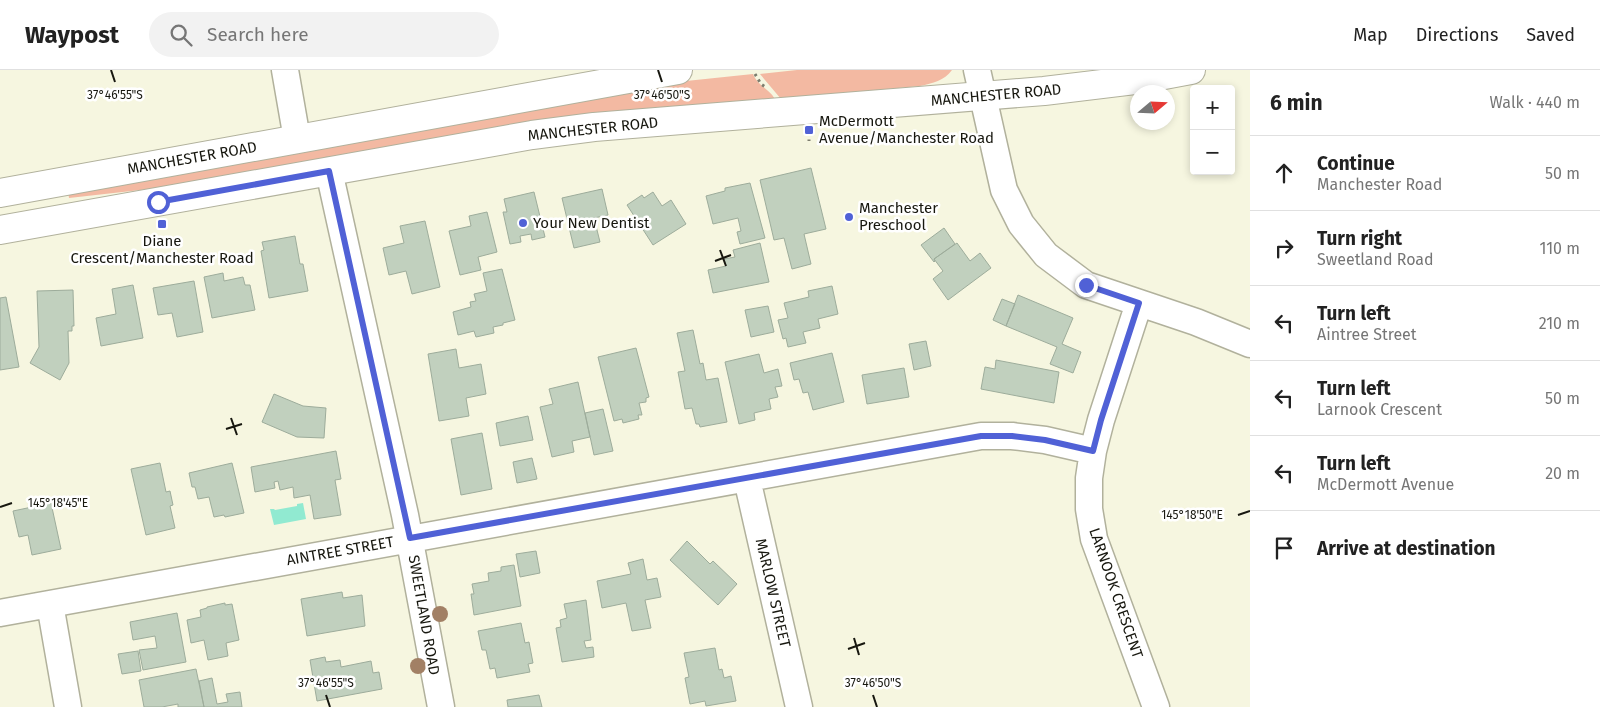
<!DOCTYPE html>
<html lang="en">
<head>
<meta charset="utf-8">
<style>
  body { margin:0; font-family:"Fira Sans",sans-serif; background:#f2f2f2; color:#222 }
  .controls { position:absolute; right:15px; top:15px; display:grid; overflow:hidden; border-radius:5px; box-shadow:0 2px 8px #0003 }
  .controls button { width:45px; height:45px; display:grid; place-items:center; padding:0; border:0; border-bottom:1px solid #e0e0e0; background:#fff; color:#222; font:25px sans-serif }
  .compass { position:absolute; left:1130px; top:15px; width:45px; height:45px; border-radius:50%; background:#fff; box-shadow:0 2px 8px #0003; rotate:71deg }
  .stop { position:absolute; width:15px; height:15px; margin:-11px; border:4px solid #5061d6; border-radius:50%; background:#fff }
  .stop.end { background:#5061d6; border-color:#fff; box-shadow:0 1px 5px #0008 }
  .list { margin:0; padding:0; list-style:none }
  h2 { display:flex; justify-content:space-between; align-items:center; height:65px; margin:0; padding:0 20px; font-size:21px }
  h2 small { font-size:16px; font-weight:400; color:#767676 }
  .list li { display:grid; grid-template-columns:32px 1fr auto; gap:15px; align-items:center; box-sizing:border-box; height:75px; padding:0 20px; border-top:1px solid #e0e0e0 }
  .list b { display:block; font-size:19px; white-space:nowrap }
  .list p { margin:0; font-size:16px; white-space:nowrap; color:#767676 }
  .list em { font-size:16px; font-style:normal; color:#767676 }
  .icon { flex:none; width:28px; height:28px; fill:none; stroke:currentColor; stroke-width:2; stroke-linecap:round; stroke-linejoin:round }
  .map { position:relative; flex:none; width:1250px; height:637px; overflow:hidden }
  header { display:flex; align-items:center; gap:30px; box-sizing:border-box; height:70px; padding:0 25px; background:#fff; border-bottom:1px solid #e0e0e0 }
  header strong { font-size:24px }
  nav { display:flex; gap:28px; margin-inline-start:auto; font-size:18px }
  .search { width:350px; height:45px; background:#f2f2f2; display:flex; align-items:center; gap:12px; box-sizing:border-box; padding:0 18px; border-radius:28px; color:#767676; font-size:19px }
  main { display:flex }
  aside { flex:1; background:#fff }
  .map>svg:first-child { display:block }
  .green { fill:#f3b9a2 }
  .water { fill:#91ead1 }
  .building { fill:#c1d0be; stroke:#9dac9b }
  .lines { fill:none; stroke-linecap:round; stroke-linejoin:round }
  .minor-casing { stroke:#b1b19c; stroke-width:29 }
  .secondary-casing { stroke:#b1b19c; stroke-width:30 }
  .path { stroke:#7d7d6e; stroke-width:3; stroke-dasharray:2.5 4; stroke-linecap:butt }
  .minor { stroke:#fff; stroke-width:26 }
  .secondary { stroke:#fff; stroke-width:28 }
  .tree { fill:#a28065 }
  .route { stroke:#5061d6; stroke-width:6 }
  .ticks { fill:none; stroke:#17170f; stroke-width:2 }
  .poi-dot { fill:#5061d6; stroke:#fff; stroke-width:2 }
  .labels { text-anchor:middle; stroke-width:5; stroke-linejoin:round; paint-order:stroke }
  .street-label { font-size:15px; fill:#17170f; stroke:#fff }
  .poi-label { font-size:15px; fill:#17170f; stroke:#fff; text-anchor:start }
  .ticks-label { font-size:12px; text-anchor:middle; fill:#17170f; stroke:#fff; stroke-width:5; stroke-linejoin:round; paint-order:stroke }
</style>
</head>
<body>
<header>
<strong>Waypost</strong>
<div class="search"><svg class="icon" aria-label="search" viewBox="0 0 24 24"><circle cx="10" cy="10" r="6"/><path d="M15 15l6 6"/></svg>Search here</div>
<nav><a>Map</a><a>Directions</a><a>Saved</a></nav>
</header>
<main>
<div class="map">
<svg width="1250" height="637" viewBox="0 0 1250 637">
  <rect width="100%" height="100%" fill="#f6f6e0"/>
  <!-- green -->
  <path class="green" d="M797,0H952C944,11 933,13 920,16L781,29L760,4Z
    M753,4C758,16 769,19 775,29L631,41L176,116L69,128L68,121L667,13Z"/>
  <!-- water -->
  <path class="water" d="M303,433L306,449L274,455L270,439H274L275,440L297,436V434Z"/>
  <!-- building -->
  <path class="building" d="M811,98L826,159L804,164L811,194L792,199L784,168L774,170L760,110Z
    M750,113L765,168L740,174L737,162L741,161L738,148L713,154L706,126L725,121V118Z
    M602,119L608,145L594,148L600,172L574,178L562,128Z
    M534,122L545,167L532,170L531,164L520,166L521,172L510,174L503,142H507L504,129Z
    M653,122L662,136L671,130L686,154L653,175L627,135L642,125L644,128Z
    M487,142L497,182L478,187L481,200L460,205L449,161L471,156L469,146Z
    M425,151L440,217L412,224L406,201L389,205L383,178L404,173L400,156Z
    M944,158L955,174L934,189L935,191L934,192L921,175Z
    M295,166L300,194H303L308,221L269,228L261,181L264,180L262,172Z
    M760,173L769,212L713,223L708,200L726,196L724,189L735,187L733,180Z
    M957,173L970,191L980,183L991,198L948,230L933,209L943,201L934,189Z
    M502,199L515,250L503,253V255L493,257L494,263L476,267L474,261L458,265L453,242L471,237L470,232L476,231L474,224L487,221L483,203Z
    M223,203L224,211L243,207L245,215H250L255,240L212,248L204,207Z
    M194,211L203,262L177,267L172,243L158,245L153,218Z
    M133,215L143,268L101,276L96,248L116,244L112,219Z
    M832,216L838,244L818,249L820,258L803,262L806,273L788,277L786,268L783,269L778,250L788,248L784,233L809,227L808,221Z
    M73,220L74,256H72V261H68L69,293L60,310L30,293L39,277L37,221Z
    M1018,225L1073,248L1062,274L1081,282L1073,303L1050,294L1057,277L1006,256Z
    M6,227L19,297L0,300V228Z
    M1002,229L1015,234L1006,256L993,250Z
    M768,236L774,262L751,267L745,240Z
    M693,260L700,294L703,293L706,310L718,308L727,352L700,357L699,354H696L692,338L685,339L678,302L685,301L677,263Z
    M926,271L931,296L914,300L909,274Z
    M636,278L649,327L646,328V332L639,333L642,345H638L639,349L623,353L622,349L614,351L598,287Z
    M456,279L459,298L481,294L486,324L466,328L469,346L439,351L428,284Z
    M832,283L844,332L813,340L808,322L803,323L799,309L794,310L790,293Z
    M759,284L764,303L778,299L782,316L775,317L778,327L769,329L771,339L754,343L755,350L739,354L725,292Z
    M996,290L1059,302L1054,333L981,319L985,297L995,299Z
    M904,298L909,327L867,334L862,305Z
    M578,312L590,367L572,371L574,382L552,387L540,337L553,334L549,319Z
    M274,324L303,336L326,338L324,368L297,367L262,352Z
    M603,339L613,381L594,385L585,343Z
    M528,346L533,370L500,376L496,353Z
    M482,363L492,419L461,425L451,369Z
    M336,381L341,409L335,410L341,445L314,449L310,425L294,428L293,417L280,420L278,411L274,412L275,418L255,422L251,397Z
    M532,388L537,409L517,413L513,392Z
    M160,393L166,422L170,421L173,435L170,436L175,458L146,465L131,399Z
    M232,393L244,443L225,447L224,445L214,447L209,427L198,429L195,417H192L189,403Z
    M51,433L61,479L32,485L28,465L19,467L13,441Z
    M687,471L710,494L713,491L737,514L718,535L670,490Z
    M536,481L540,503L520,507L516,484Z
    M643,489L647,510L657,508L661,527L645,530L651,558L632,561L626,533L602,538L597,511L631,504L628,493Z
    M514,495L521,536L474,545L471,524H474L472,514L489,511L488,503L501,501V497Z
    M342,522L343,528L362,525L365,556L307,566L301,529Z
    M586,530L591,570L584,571L586,578L593,577L594,587L562,592L556,558L561,557L560,550L567,548L564,534Z
    M225,533V535L232,534L239,570L226,573L228,586L208,590L204,570L191,573L187,550L201,547L200,540L207,538V537Z
    M177,543L186,592L143,600L139,580L157,578L155,566L133,570L130,552Z
    M521,553L525,573L529,572L533,593L528,594L530,602L497,608L495,598L490,599L486,580H482L478,561Z
    M715,578L719,600L722,599L724,608L731,606L736,631L706,636L705,631L690,634L685,608L689,607L684,583Z
    M138,581L141,601L122,604L118,584Z
    M325,587L326,592L340,590L341,597L371,591L373,603L379,602L382,619L317,631L310,590Z
    M196,599L204,637H178V634L162,637H144L139,610Z
    M212,608L217,634L228,632L226,624L240,622L242,637H204L199,611Z
    M539,625L542,637H508L507,630Z"/>
  <g class="lines">
    <!-- minor casing -->
    <g class="minor-casing">
      <path id="minor" d="M285,0L297,69
        M977,0L1004,120L1021,154L1046,185L1086,215L1196,252L1250,274
        M329,101L405,445L441,637
        M1139,233L1101,350L1093,381L1089,408V439L1094,469L1156,637
        M747,409L799,637
        M50,534L68,637
        M0,543L981,366H1012L1045,370L1093,381"/>
    </g>
    <!-- secondary casing -->
    <g class="secondary-casing">
      <path id="secondary" d="M0,123L678,0
        M0,160L532,65L594,57L1044,21L1143,9L1191,0"/>
    </g>
    <!-- path -->
    <path class="path" d="M755,4L761,14L767,18
      M809,63V71"/>
    <!-- minor -->
    <use href="#minor" class="minor"/>
    <!-- secondary -->
    <use href="#secondary" class="secondary"/>
  </g>
  <!-- trees -->
  <g class="tree">
    <circle cx="440" cy="544" r="8"/>
    <circle cx="418" cy="596" r="8"/>
  </g>
  <g class="lines">
    <!-- route -->
    <path class="route" d="M158,132L329,101L410,468L981,366H1012L1045,370L1093,381L1101,350L1139,233L1086,215"/>
  </g>
  <!-- ticks -->
  <path class="ticks" d="M111,0L115,12M658,0L662,12M720,180L726,196M715,191L731,185M231,348L237,365M226,359L242,354M0,437L12,433M1238,445L1250,441M854,568L859,585M848,579L865,573M326,625L330,637M873,625L877,637"/>
  <!-- markers -->
  <g class="poi-dot">
    <rect x="804" y="55" width="10" height="10" rx="2.5"/>
    <circle cx="849" cy="147" r="5"/>
    <circle cx="523" cy="153" r="5"/>
    <rect x="157" y="149" width="10" height="10" rx="2.5"/>
  </g>
  <g class="labels">
    <!-- street labels -->
    <g class="street-label">
      <text transform="translate(996 25) rotate(-5)" y="5">MANCHESTER ROAD</text>
      <text transform="translate(593 59) rotate(-6)" y="5">MANCHESTER ROAD</text>
      <text transform="translate(192 88) rotate(-10)" y="5">MANCHESTER ROAD</text>
      <text transform="translate(340 481) rotate(-10)" y="5">AINTREE STREET</text>
      <text transform="translate(773 523) rotate(77)" y="5">MARLOW STREET</text>
      <text transform="translate(1116 523) rotate(71)" y="5">LARNOOK CRESCENT</text>
      <text transform="translate(424 545) rotate(80)" y="5">SWEETLAND ROAD</text>
    </g>
    <!-- poi labels -->
    <g class="poi-label">
      <text x="819" y="56">McDermott<tspan x="819" dy="17">Avenue/Manchester Road</tspan></text>
      <text x="859" y="143">Manchester<tspan x="859" dy="17">Preschool</tspan></text>
      <text x="533" y="158">Your New Dentist</text>
      <text x="162" y="176" text-anchor="middle">Diane<tspan x="162" dy="17">Crescent/Manchester Road</tspan></text>
    </g>
  </g>
  <g class="ticks-label">
    <text x="115" y="29">37°46'55"S</text>
    <text x="662" y="29">37°46'50"S</text>
    <text x="58" y="437">145°18'45"E</text>
    <text x="1192" y="449">145°18'50"E</text>
    <text x="326" y="617">37°46'55"S</text>
    <text x="873" y="617">37°46'50"S</text>
  </g>
</svg>
<div class="controls">
<button>+</button>
<button>−</button>
</div>
<svg class="compass" viewBox="-18 -18 36 36"><path d="M0-13l5 13h-10z" fill="#e53935"/><path d="M0 13l5-13h-10z" fill="#767676"/></svg>
<div class="stop" style="left:158px;top:132px"></div>
<div class="stop end" style="left:1086px;top:215px"></div>
</div>
<aside>
<h2>6 min<small>Walk · 440 m</small></h2>
<ul class="list">
<li><svg class="icon" aria-label="ahead" viewBox="0 0 24 24"><path d="M12 20V5M6 11l6-6 6 6"/></svg><div><b>Continue</b><p>Manchester Road</p></div><em>50 m</em></li>
<li><svg class="icon" aria-label="right" viewBox="0 0 24 24"><path d="M7 20v-9h11M14 6l5 5-5 5"/></svg><div><b>Turn right</b><p>Sweetland Road</p></div><em>110 m</em></li>
<li><svg class="icon" aria-label="left" viewBox="0 0 24 24"><path d="M17 20v-9H6M10 6l-5 5 5 5"/></svg><div><b>Turn left</b><p>Aintree Street</p></div><em>210 m</em></li>
<li><svg class="icon" aria-label="left" viewBox="0 0 24 24"><path d="M17 20v-9H6M10 6l-5 5 5 5"/></svg><div><b>Turn left</b><p>Larnook Crescent</p></div><em>50 m</em></li>
<li><svg class="icon" aria-label="left" viewBox="0 0 24 24"><path d="M17 20v-9H6M10 6l-5 5 5 5"/></svg><div><b>Turn left</b><p>McDermott Avenue</p></div><em>20 m</em></li>
<li><svg class="icon" aria-label="arrive" viewBox="0 0 24 24"><path d="M6 21V4h12l-3 4 3 4H6"/></svg><div><b>Arrive at destination</b></div></li>
</ul>
</aside>
</main>
</body>
</html>
